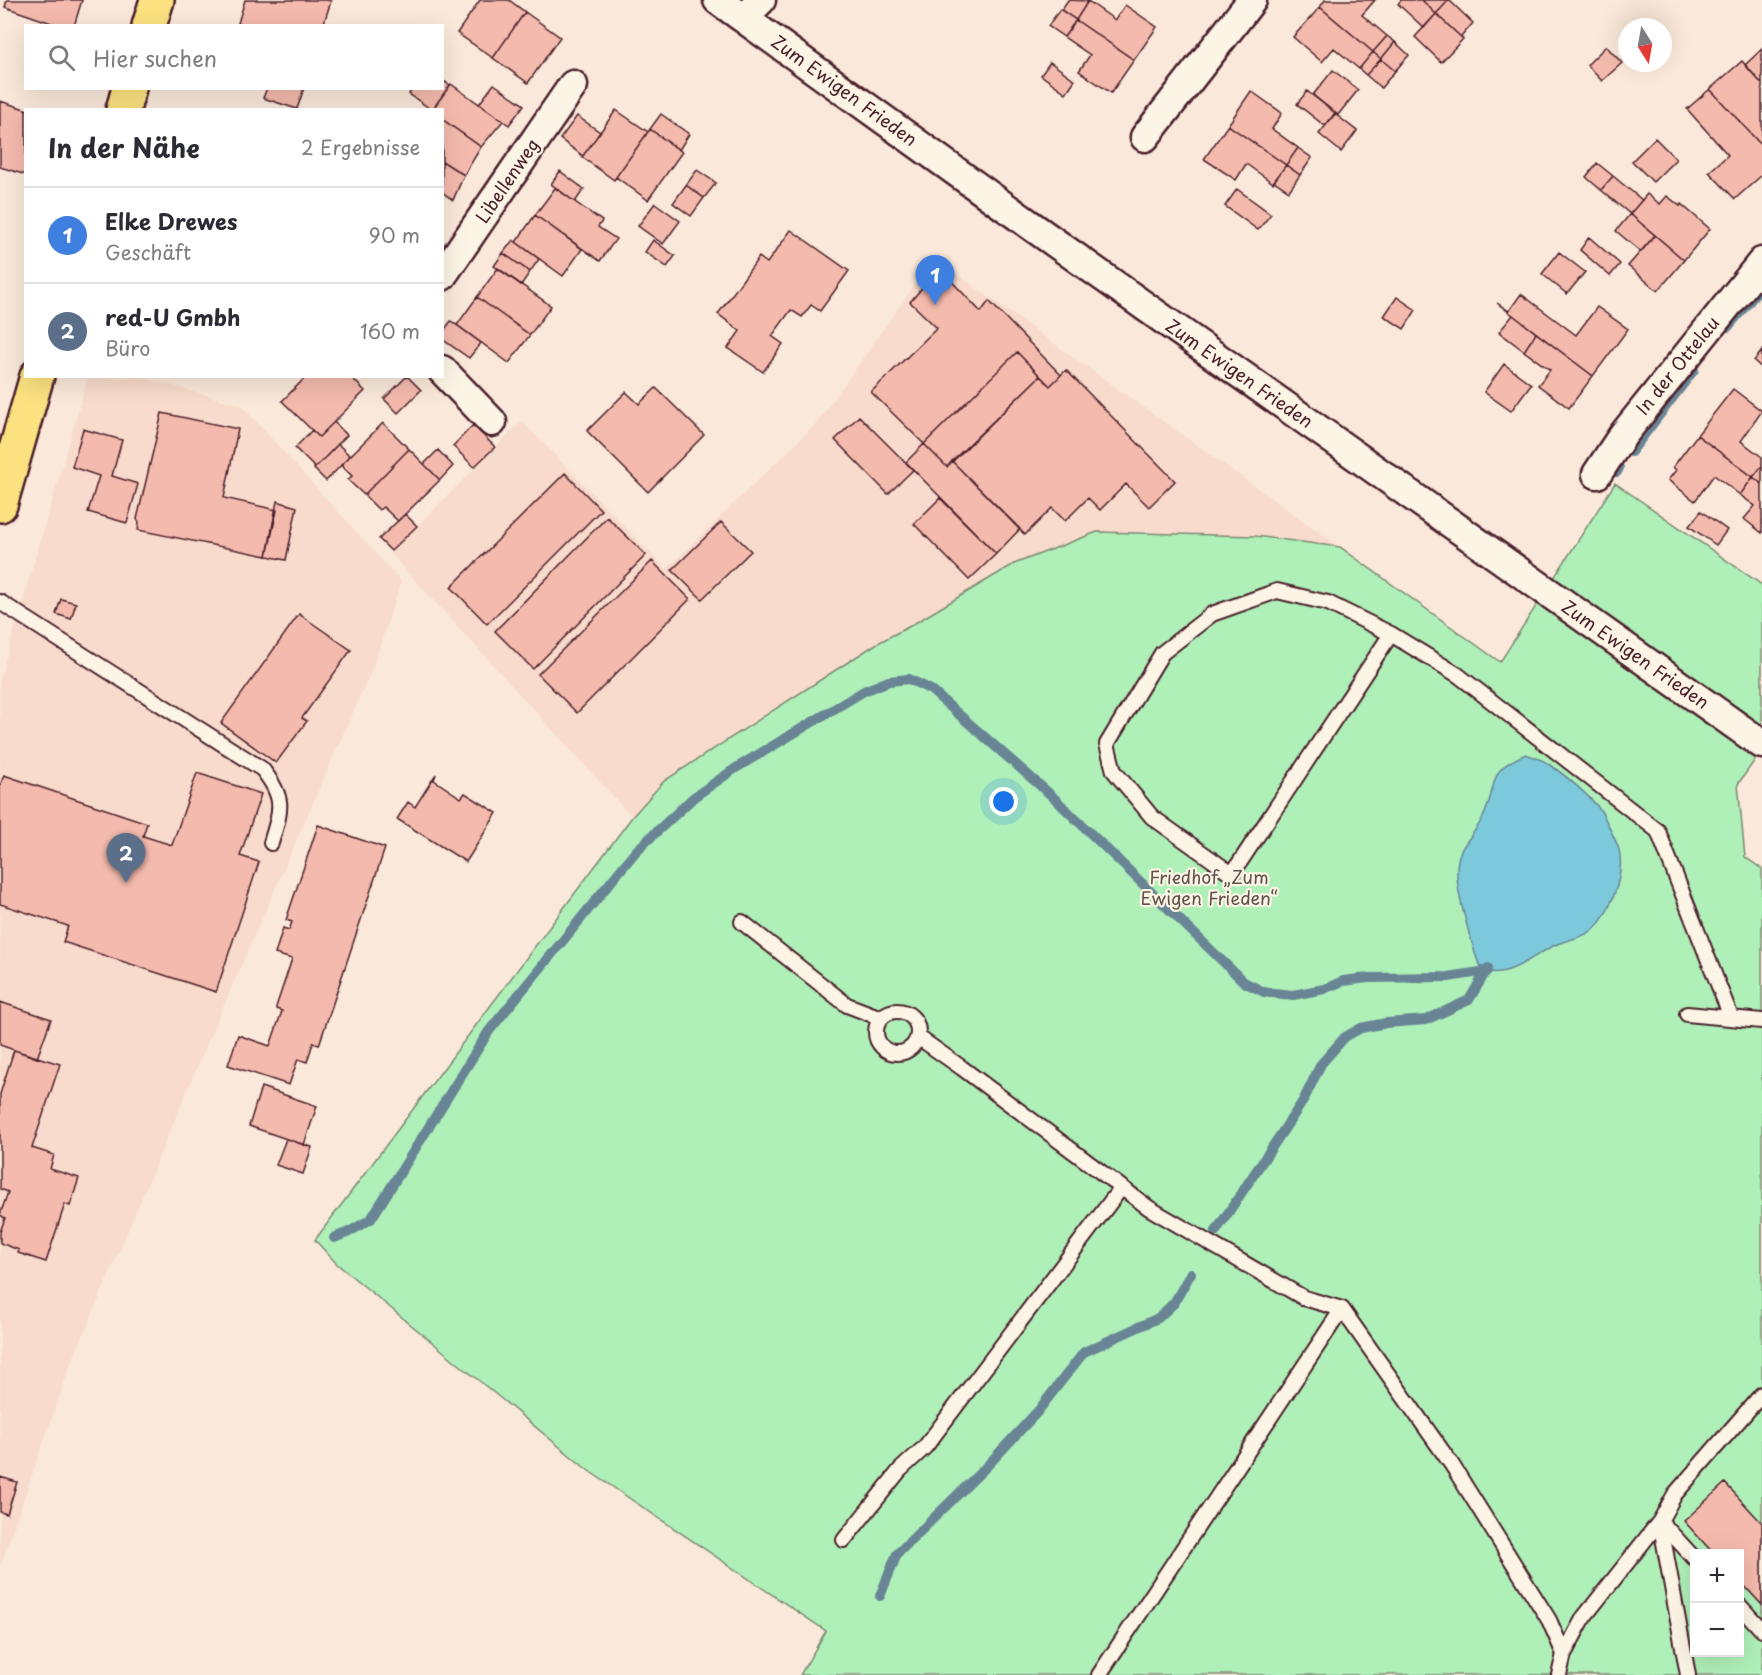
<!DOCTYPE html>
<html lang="de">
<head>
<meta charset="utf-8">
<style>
  body { margin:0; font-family:"Playpen Sans",sans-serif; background:#f7f7f7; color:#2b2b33 }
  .controls { position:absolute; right:18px; bottom:18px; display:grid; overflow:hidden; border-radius:0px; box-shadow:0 6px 24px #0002 }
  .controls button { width:54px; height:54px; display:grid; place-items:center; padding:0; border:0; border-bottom:2px solid #e1e1e2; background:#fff; color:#2b2b33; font:30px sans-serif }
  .compass { position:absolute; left:1618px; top:18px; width:54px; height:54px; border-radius:50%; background:#fff; box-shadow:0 6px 24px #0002; rotate:169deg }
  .you { position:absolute; left:1004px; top:802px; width:21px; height:21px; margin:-15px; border:4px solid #fff; border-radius:50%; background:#1a73e8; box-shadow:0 0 0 9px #1a73e833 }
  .badge { display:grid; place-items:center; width:39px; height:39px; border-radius:50%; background:#d1495b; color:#fff; font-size:20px; font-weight:700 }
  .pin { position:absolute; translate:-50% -50px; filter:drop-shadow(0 2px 3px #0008) }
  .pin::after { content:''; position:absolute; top:32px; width:21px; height:18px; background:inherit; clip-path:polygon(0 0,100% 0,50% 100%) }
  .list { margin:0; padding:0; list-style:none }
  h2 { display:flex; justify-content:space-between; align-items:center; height:78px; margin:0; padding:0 24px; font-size:26px }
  h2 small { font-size:20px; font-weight:400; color:#7c7c81 }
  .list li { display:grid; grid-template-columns:39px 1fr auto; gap:18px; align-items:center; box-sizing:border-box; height:96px; padding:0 24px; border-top:2px solid #e1e1e2 }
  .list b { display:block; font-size:22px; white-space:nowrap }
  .list p { margin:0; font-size:20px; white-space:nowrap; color:#7c7c81 }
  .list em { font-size:20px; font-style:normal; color:#7c7c81 }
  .icon { flex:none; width:33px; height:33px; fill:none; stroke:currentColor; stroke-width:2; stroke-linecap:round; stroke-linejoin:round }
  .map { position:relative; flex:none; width:1762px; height:1675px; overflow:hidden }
  .search { position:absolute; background:#fff; box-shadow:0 6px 24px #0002; left:24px; top:24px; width:420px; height:66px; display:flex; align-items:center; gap:15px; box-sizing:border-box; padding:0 21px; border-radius:0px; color:#7c7c81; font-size:22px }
  .panel { position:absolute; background:#fff; box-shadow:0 6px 24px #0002; left:24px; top:108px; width:420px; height:270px; border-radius:0px }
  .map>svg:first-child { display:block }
  .built { fill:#f8dbcc }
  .green { fill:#aff0b9; stroke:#7c8872; stroke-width:1.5; fill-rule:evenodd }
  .water { fill:#7dc9dc; stroke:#698595; stroke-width:1.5 }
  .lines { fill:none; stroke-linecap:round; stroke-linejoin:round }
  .stream { stroke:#698595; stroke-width:10 }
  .building { fill:#f4baad; stroke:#4a1f2b; stroke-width:1.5 }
  .service-casing { stroke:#4a1f2b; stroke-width:18 }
  .minor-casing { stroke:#4a1f2b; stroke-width:33 }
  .primary-casing { stroke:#4a1f2b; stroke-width:38 }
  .service { stroke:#fcf5e5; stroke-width:14 }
  .minor { stroke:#fcf5e5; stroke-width:28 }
  .primary { stroke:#fbe180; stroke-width:33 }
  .labels { text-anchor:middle; stroke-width:4.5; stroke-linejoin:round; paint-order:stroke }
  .street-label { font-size:18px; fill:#4a1f2b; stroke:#fcf5e5 }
  .park-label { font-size:18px; fill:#63534e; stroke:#fcf5e5 }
</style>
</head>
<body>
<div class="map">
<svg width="1762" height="1675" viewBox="0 0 1762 1675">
  <rect width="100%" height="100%" fill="#fae9da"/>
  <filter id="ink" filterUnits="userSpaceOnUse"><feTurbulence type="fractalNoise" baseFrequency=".0167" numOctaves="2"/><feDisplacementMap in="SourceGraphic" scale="12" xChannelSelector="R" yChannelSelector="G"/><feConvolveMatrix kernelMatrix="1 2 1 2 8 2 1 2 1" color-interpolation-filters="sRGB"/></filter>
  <g filter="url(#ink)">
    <!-- built -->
    <path class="built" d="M934,258L1340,547L1255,536L910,626L876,644L664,781L632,817L390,553L522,421L666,569L816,424Z
      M88,377H141L241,405L401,581L373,667L222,1009L69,1369L0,1567V679Z"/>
    <!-- green -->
    <path class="green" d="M1615,483L1762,585V750L1738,784L1745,857L1762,869V1675H800L826,1631L589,1471L337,1264L315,1240L632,817L664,781L876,644L910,626L1014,564L1097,532L1255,536L1340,547L1500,662ZM1694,1554H1740V1652H1694Z"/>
    <!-- water -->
    <path class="water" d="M1526,754C1533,757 1541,759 1547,763C1563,773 1590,796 1601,811C1607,821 1612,834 1617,844C1627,867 1613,906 1598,925C1587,938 1568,939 1553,946C1537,954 1506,979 1487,971C1476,966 1475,950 1471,940C1465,917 1448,869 1463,847C1470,836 1480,826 1485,813C1499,779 1486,771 1526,754Z"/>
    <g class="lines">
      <!-- stream -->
      <path class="stream" d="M1728,327L1762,286
        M1631,452L1694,370
        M1617,472L1619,468
        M1216,1231L1303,1101L1321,1064L1345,1037L1361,1028L1386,1023L1426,1020L1469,1000L1488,968
        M334,1238L349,1232L371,1219L489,1031L636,851L694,797L736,768L864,691L889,681L909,679L931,690L1052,796L1244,982L1264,992L1293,995L1324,989L1343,981L1368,978L1448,977L1487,971
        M880,1596L897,1554L988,1465L1038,1411L1084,1352L1158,1318L1174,1303L1191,1273"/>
    </g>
    <!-- building -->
    <path class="building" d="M7,0H82L74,26H60L5,7Z
      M245,0H326L331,1L323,26H245L238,23Z
      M480,0H509L525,12L493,58L457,33Z
      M1068,0L1088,1L1076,20L1061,10Z
      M1325,0H1375L1362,15L1387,36L1373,52L1320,7Z
      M1401,0H1422L1436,14L1424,28L1398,4Z
      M1422,0H1449L1436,14Z
      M1449,0L1473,23L1461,37L1436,14Z
      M1088,1L1115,20L1125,5L1157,27L1134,60L1076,20Z
      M1320,7L1373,52L1359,69L1334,48L1322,62L1293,37Z
      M1060,9L1076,20L1064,37L1048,26Z
      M525,12L560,37L528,83L493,58Z
      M1436,14L1463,39L1441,62L1415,37Z
      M1076,20L1134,60L1111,93L1079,71L1090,55L1064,37Z
      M1387,36L1395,42L1381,59L1373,52Z
      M1395,42L1409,55L1395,71L1381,59Z
      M1606,46L1622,63L1602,81L1587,65Z
      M1762,49V84L1745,65Z
      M1373,52L1381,59L1366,75L1359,69Z
      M1381,59L1395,71L1381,88L1366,75Z
      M1742,61L1762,84V146L1710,89Z
      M1050,62L1075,80L1066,93L1041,75Z
      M1333,70L1358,90L1338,115L1313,95Z
      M442,80L450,85L432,110L409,94L413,88H442Z
      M451,84L503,121L481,147L442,119V110H432Z
      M494,84L524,105L509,125L479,104Z
      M267,88H304L297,109L263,98Z
      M1710,89L1762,146V175L1735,199L1709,172L1728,155L1687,109Z
      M1251,91L1282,113L1272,129L1298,148L1286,165L1228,125Z
      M1307,91L1335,113L1325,126L1297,104Z
      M0,101L28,110H26V175L0,167Z
      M616,110L648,132L614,180L582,157Z
      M661,114L689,134L679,150L650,129Z
      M1335,114L1357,131L1341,152L1319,134Z
      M577,116L600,132L583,156L560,139Z
      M442,119L481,147L464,175L442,161Z
      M1228,125L1286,165L1273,183L1246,164L1236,180L1204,159Z
      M650,129L682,152L648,200L616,177Z
      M1655,138L1676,159L1653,182L1632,161Z
      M1298,148L1312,158L1300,175L1286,165Z
      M442,161L464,175L453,200L442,192Z
      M1597,163L1613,176L1601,190L1586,177Z
      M1286,165L1300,175L1289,191L1274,181Z
      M697,170L716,183L704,198L686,185Z
      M560,171L584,189L575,202L551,184Z
      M1613,176L1642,200L1630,214L1601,190Z
      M686,185L704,198L691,216L673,203Z
      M555,188L602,221L598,227L616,239L600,261L535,215Z
      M1237,189L1271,214L1258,230L1225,206Z
      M1647,194L1660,204L1667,196L1680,206L1681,204L1710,229L1684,260L1630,214Z
      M655,203L680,221L663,244L638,226Z
      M1630,214L1655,235L1641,252L1616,231Z
      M535,215L582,249L563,276L516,242Z
      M791,230L849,271L820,311L811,305L802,317L791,310L772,336L783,344L763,372L728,348L740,331L718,314L759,257L767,263Z
      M1655,235L1684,260L1658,291L1628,266Z
      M1589,237L1620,264L1610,276L1580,250Z
      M513,240L539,259L530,272L503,253Z
      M653,240L675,256L667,267L645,252Z
      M1559,252L1585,272L1567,294L1542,274Z
      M503,253L530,272L521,285L494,266Z
      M498,268L551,306L530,335L477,297Z
      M939,268L981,312L989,301L1061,375L1050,386L1017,352L924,444L871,392L937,328L910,302Z
      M1521,294L1576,335L1597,307L1628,329L1593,376L1497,303L1509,311Z
      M477,297L530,335L509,363L457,325Z
      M1397,297L1416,310L1404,329L1384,316Z
      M1513,315L1536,333L1524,351L1499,332Z
      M451,321L481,343L469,358L442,339V333Z
      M1536,333L1593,376L1569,408L1538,385L1550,370L1524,351Z
      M1762,351V368L1754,361Z
      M1017,352L1040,376L947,467L924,444Z
      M1504,364L1531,384L1511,411L1484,392Z
      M1066,370L1175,481L1149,507L1126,484L1100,510L1088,498L1065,521L1052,508L1025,535L952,461L1040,376L1050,386Z
      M307,376H350L365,391L319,437L282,401Z
      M407,376L421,390L398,413L384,399Z
      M656,388L704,435L648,492L587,431L626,392L639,404Z
      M1733,389L1762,411L1741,441L1762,457V466L1753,477L1697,435Z
      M162,413L238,429L224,498L277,510L267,556L138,530L139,522L137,519Z
      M859,416L913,470L888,494L835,440Z
      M334,422L347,435L315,468L295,448L312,430L319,437Z
      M383,423L409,449L364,495L348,480L352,476L341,465Z
      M473,425L495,447L474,467L453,446Z
      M83,429L122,440L112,476L138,484L127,523L88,512L99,476L72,467Z
      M1697,435L1753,477L1740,495L1714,475L1695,501L1668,480L1676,470L1673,467Z
      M338,444L350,456L326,481L314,469Z
      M924,444L947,467L952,461L1020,529L996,554L906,462Z
      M409,449L440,480L398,521L383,507L379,510L364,495Z
      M438,450L453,466L440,480L424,464Z
      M1762,466V484L1753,477Z
      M565,473L601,510L487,624L451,587Z
      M1753,477L1762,484V533L1744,519L1755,506L1740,495Z
      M940,498L996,554L969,580L914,524Z
      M277,501L297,507L286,560L267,556Z
      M1701,511L1727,530L1716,545L1689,526Z
      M405,514L417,526L391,551L379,539Z
      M607,517L646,555L533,669L495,631Z
      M721,522L751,551L702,599L672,570Z
      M652,561L690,599L577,713L538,674Z
      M61,599L76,603L71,619L56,614Z
      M299,614L351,650L302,718L307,721L276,763L221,723Z
      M197,773L261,794L240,856L259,862L216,992L63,942L68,926L0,904V786L4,775L147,823L143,836L172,845Z
      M436,774L434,780L461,798L465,793L497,813L466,862L397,819L408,802L415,807Z
      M318,825L385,848L319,1045L313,1043L307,1062L298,1059L289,1085L228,1065L238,1035L270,1046L282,1011L276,1009V1007L292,959L275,954L283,928L289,930L292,922L286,920Z
      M0,1002L51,1019L37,1058L0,1045Z
      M14,1050L60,1064L32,1148L54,1155L50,1169L79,1178L70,1206L65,1204L46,1262L18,1253L19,1250L0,1243V1232L5,1218L0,1215L8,1192L0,1189V1094Z
      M261,1087L317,1106L304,1145L249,1126Z
      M286,1139L312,1147L303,1174L276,1165Z
      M0,1477L17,1482L7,1514L0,1512Z
      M1725,1483L1762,1523V1605L1740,1581V1554H1714L1684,1521Z"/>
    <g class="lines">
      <!-- service casing -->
      <g class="service-casing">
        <path id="service" d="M0,602L262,769C286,799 281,809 271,843
          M1391,634L1232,874L1152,817L1114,771L1107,744L1162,653L1212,614L1277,591L1328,603L1391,634L1458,675L1658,831L1731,1017
          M742,922L847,1005L881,1018
          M876 1032a21 21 0 1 1 42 0a21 21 0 1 1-42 0Z
          M1687,1014L1762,1021
          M918,1037L962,1068L1149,1208L1304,1298L1342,1309L1452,1465L1549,1620L1564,1654
          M1660,1521L1688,1675
          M1660,1521L1694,1558
          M844,1540L900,1470L925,1447L1121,1188
          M1740,1606L1762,1630
          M1099,1675L1342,1309
          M1559,1675L1564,1654L1584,1617L1660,1521L1675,1494L1762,1394"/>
      </g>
      <!-- minor casing -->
      <g class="minor-casing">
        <path id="minor" d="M718,0L1033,227L1762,744
          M743,18L761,0
          M1145,137L1252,0
          M442,276L573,85
          M442,370L492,422
          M1597,474L1623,435L1762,262"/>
      </g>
      <!-- primary casing -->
      <g class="primary-casing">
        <path id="primary" d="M149,26L157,0
          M123,110L129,88
          M0,505L37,376"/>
      </g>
      <!-- service -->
      <use href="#service" class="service"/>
      <!-- minor -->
      <use href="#minor" class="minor"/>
      <!-- primary -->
      <use href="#primary" class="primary"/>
    </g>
  </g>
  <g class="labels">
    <!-- street labels -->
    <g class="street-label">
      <text transform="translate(844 91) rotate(36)" y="6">Zum Ewigen Frieden</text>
      <text transform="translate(508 181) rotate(-56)" y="6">Libellenweg</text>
      <text transform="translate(1678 366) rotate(-51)" y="6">In der Ottelau</text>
      <text transform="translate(1239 374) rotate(35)" y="6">Zum Ewigen Frieden</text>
      <text transform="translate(1635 655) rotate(35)" y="6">Zum Ewigen Frieden</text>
    </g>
    <!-- park labels -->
    <g class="park-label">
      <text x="1209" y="884">Friedhof „Zum<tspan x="1209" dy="21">Ewigen Frieden“</tspan></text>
    </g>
  </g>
</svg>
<div class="controls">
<button>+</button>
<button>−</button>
</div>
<svg class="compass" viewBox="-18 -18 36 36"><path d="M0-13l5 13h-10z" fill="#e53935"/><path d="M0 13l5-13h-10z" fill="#7c7c81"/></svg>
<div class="you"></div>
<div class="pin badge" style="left:935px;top:305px;background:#3f7fe0">1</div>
<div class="pin badge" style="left:126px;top:883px;background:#5c6f8a">2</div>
<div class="search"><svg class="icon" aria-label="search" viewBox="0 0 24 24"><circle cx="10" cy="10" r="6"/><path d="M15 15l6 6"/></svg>Hier suchen</div>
<section class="panel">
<h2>In der Nähe<small>2 Ergebnisse</small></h2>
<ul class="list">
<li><span class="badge" style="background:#3f7fe0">1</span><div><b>Elke Drewes</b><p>Geschäft</p></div><em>90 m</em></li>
<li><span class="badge" style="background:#5c6f8a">2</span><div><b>red-U Gmbh</b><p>Büro</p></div><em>160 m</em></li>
</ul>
</section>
</div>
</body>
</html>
